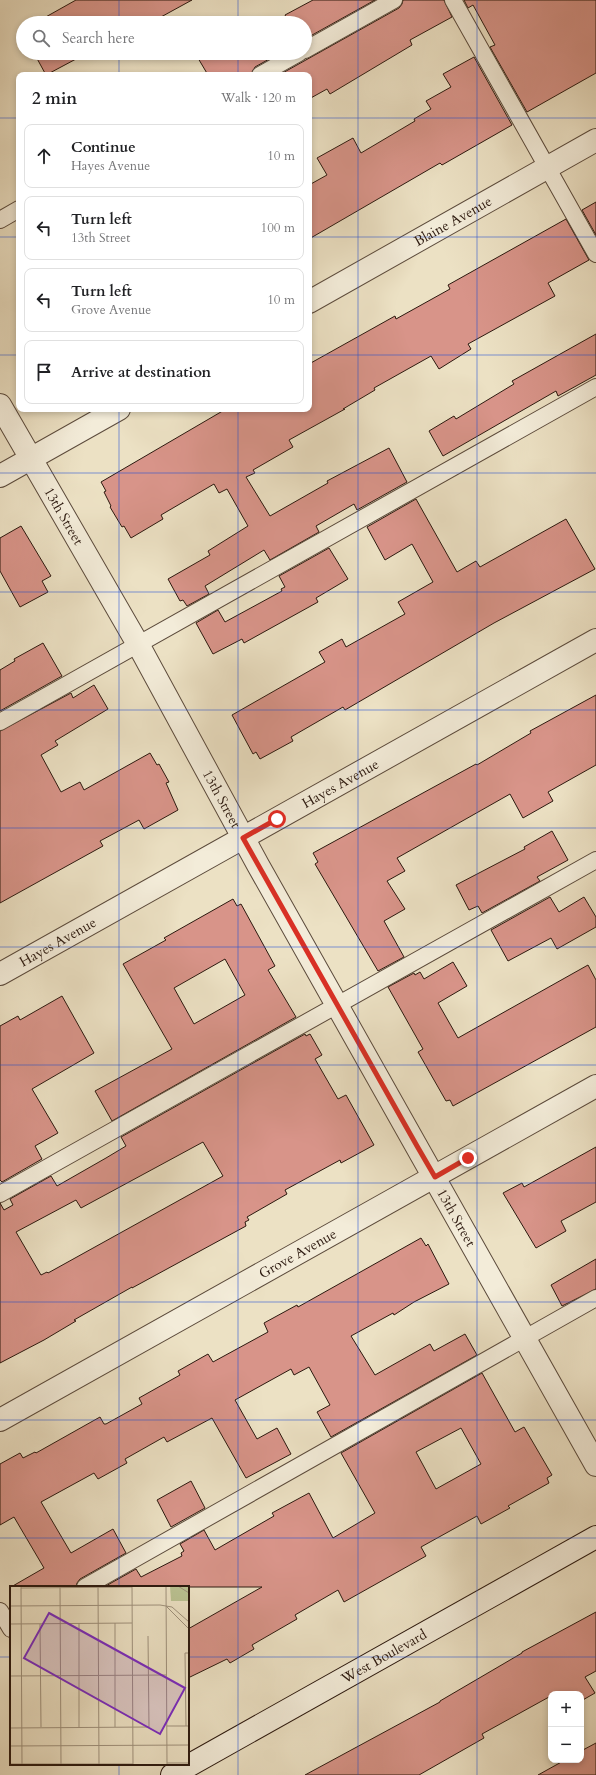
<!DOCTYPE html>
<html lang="en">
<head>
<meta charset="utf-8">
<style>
  body { margin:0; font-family:Cardo,serif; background:#f6f6f6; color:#202124 }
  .controls { position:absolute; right:12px; bottom:12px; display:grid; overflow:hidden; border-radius:8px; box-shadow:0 2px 6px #0003 }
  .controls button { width:36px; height:36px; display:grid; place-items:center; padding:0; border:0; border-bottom:1px solid #e0e0e0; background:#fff; color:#202124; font:20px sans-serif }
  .stop { position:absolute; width:12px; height:12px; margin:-9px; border:3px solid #d93025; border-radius:50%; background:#fff }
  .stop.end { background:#d93025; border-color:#fff; box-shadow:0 1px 4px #0008 }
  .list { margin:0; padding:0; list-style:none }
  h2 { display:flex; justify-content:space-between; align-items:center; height:52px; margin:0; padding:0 16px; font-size:17px }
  h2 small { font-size:13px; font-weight:400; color:#757577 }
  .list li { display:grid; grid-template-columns:26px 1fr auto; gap:12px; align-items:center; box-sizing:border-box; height:64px; margin:0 8px 8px; padding:0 8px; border:1px solid #e0e0e0; border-radius:8px }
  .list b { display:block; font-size:15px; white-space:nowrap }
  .list p { margin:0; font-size:13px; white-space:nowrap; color:#757577 }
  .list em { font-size:13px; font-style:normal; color:#757577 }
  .icon { flex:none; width:22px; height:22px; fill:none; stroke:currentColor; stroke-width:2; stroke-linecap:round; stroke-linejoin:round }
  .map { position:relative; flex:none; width:596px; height:1775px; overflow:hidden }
  .search { position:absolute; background:#fff; box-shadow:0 2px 6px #0003; left:16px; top:16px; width:296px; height:44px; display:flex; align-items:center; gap:10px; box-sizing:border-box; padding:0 14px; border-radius:22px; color:#757577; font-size:15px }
  .panel { position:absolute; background:#fff; box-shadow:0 2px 6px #0003; left:16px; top:72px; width:296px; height:340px; border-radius:8px }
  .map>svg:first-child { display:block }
  .building { fill:#d89489; stroke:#2c190f; fill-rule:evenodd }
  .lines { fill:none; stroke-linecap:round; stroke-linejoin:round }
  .lane-casing { stroke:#5c4b3c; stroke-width:18 }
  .street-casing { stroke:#5c4b3c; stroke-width:24 }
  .secondary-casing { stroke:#2c190f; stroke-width:24 }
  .lane { stroke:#f3ecd9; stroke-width:16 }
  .street { stroke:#f3ecd9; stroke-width:22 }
  .secondary { stroke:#f3ecd9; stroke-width:22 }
  .route { stroke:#d93025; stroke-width:5 }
  .grid { fill:none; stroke:#1d4ed8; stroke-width:1; stroke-opacity:0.55 }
  .labels { text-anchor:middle; stroke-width:4; stroke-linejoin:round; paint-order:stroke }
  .street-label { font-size:14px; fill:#2c190f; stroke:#f3ecd9 }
  .inset-road { fill:none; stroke:#9f917c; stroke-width:1 }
  .view { fill:#7b2cbf; fill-opacity:0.15; stroke:#7b2cbf; stroke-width:2 }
  .inset-edge { fill:none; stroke:#2c190f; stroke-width:2 }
</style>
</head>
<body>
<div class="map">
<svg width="596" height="1775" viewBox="0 0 596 1775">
  <rect width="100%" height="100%" fill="#ece1c4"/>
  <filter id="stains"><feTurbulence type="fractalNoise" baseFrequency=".005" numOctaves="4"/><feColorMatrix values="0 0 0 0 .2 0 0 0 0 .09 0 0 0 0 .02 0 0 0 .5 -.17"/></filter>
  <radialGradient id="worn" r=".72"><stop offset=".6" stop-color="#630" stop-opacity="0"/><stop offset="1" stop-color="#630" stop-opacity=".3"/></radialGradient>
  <!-- building -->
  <path class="building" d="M76,0H192L150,23H35Z
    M313,0H375L305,39V23H289L285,15Z
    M403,0H444L452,17L410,40L412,45L330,94L327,89L309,99V75H279L399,8L402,4Z
    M464,0H596V73L527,112L490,47L495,45L473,5L468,8Z
    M34,53H73L76,59L46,75Z
    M195,53H280L255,67L251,75H208Z
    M474,57L512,125L442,165L440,163L309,239V185L327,175L317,158L353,138L361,153L415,121L414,119L431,109L426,101L451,87L443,74Z
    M596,202V235L582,210Z
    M566,219L589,260L548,283L555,296L468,344L471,349L439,369L431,356L374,388L375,390L343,409H345L289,440L293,447L253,470L255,473L246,477L270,516L328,483L327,481L389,448L407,482L357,510L354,504L316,526L319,532L270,560L264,550L205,586L209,594L187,606L183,600L180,601L168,579L210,555L208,551L248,526L227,489L219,493L214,484L161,515L163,519L131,538L124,526L122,527L110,507L111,506L104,492L106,491L101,482L226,409H309V364L395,316L396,319L450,289L448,285Z
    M596,334V375L558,396L556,391L443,456L429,431L454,416L456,419L514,384L512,381Z
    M416,499L457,572L476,561L480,567L566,519L595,569L494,623L345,710L343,707L291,737L293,741L260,759L256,752L253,754L232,715L325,662L319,652L342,639L346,647L405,614L398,602L433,582L412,544L385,560L367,527Z
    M21,526L51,576L42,581L48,592L20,607L0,571V538Z
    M329,548L348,579L316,598L318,602L244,643L242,639L213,654L196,623L218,610L225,622L282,591L281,589L285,587L279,576Z
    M43,643L62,676L0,711V670L15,661L14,659Z
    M94,685L108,709L55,741L58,745L41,755L61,792L80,782L84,790L150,753L157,765L159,764L169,782L166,783L178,810L144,829L139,820L100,841L103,846L0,903V731L71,693L73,698Z
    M596,695V765L548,792L553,801L523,818L510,794L397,858L405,871L387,881L405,909L384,921L404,957L378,971L315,864L318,862L313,853L476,764L477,765L531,733L530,731Z
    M552,831L568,860L537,877L540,881L482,913L478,906L469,910L456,885L525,849L524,847Z
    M550,897L559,912L584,897L596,917V927L557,949L551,938L508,961L491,930Z
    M233,899L237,906L241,904L275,966L268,970L296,1017L112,1121L95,1091L172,1049L123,964L166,940L164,938ZM225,959L245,995L194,1024L174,988Z
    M453,962L467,986L438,1003L458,1038L588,965L596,980V1027L453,1106L450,1100L446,1101L418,1052L423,1049L388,987L414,973L415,975L420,972L424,979Z
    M62,996L94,1053L32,1089L58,1133L35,1146L42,1159L2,1182L0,1180V1026L18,1016L20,1020Z
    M305,1034L306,1036L310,1034L322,1055L315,1059L338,1099L346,1095L374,1145L341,1163L340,1160L285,1190L287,1194L247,1217L249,1220L245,1222L246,1226L132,1288V1287L74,1320L76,1321L44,1340L0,1363V1203L4,1210L13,1205L10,1199L51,1176L57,1186L106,1158L126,1146L121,1137ZM203,1142L223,1176L48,1273L47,1272L41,1275L16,1232L76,1200L81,1208Z
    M596,1147V1202L561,1221L566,1231L536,1248L503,1193L522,1183L524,1187Z
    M421,1238L426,1246L428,1244L449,1284L414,1302L394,1315L393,1313L351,1336L375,1375L430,1344L434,1351L465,1334L477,1355L331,1437L317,1412L330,1405L309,1367L294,1375L291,1369L235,1400L257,1439L277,1428L291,1454L246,1478L212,1418L167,1442L164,1437L125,1459L127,1463L98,1479L94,1473L41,1502L71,1553L113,1529L126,1553L80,1579L77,1583L76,1587H11L44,1568L14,1517L0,1525V1464L20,1453L23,1458L35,1452L36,1453L100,1417L104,1424H106L142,1404L139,1398L180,1375L178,1371L208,1354L213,1362L268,1332L264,1323L297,1305L298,1307Z
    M596,1259V1289L562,1306L551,1285Z
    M482,1373L515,1432L524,1427L552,1475L547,1478L549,1483L508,1506L510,1508L481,1524L477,1516L421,1547L426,1556L344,1602L338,1590L295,1615L297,1619L252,1645L254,1649L230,1663L227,1659L188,1678V1629L262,1587H104L136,1569L141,1577L182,1556L181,1553L184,1551L180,1544L204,1530L215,1550L274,1516L272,1513L309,1493L333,1538L375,1513L341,1453ZM461,1428L481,1464L436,1489L416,1452Z
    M191,1481L205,1508L171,1527L157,1500Z
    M596,1612V1671L585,1677L595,1693L581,1701V1694H551V1700L549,1697L482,1734L484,1738L419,1775H305L440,1702V1701L522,1653V1652Z
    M596,1743V1775H538L565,1760H581V1751Z"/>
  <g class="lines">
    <!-- lane casing -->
    <g class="lane-casing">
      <path id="lane" d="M453,0L596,254
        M305,50L394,0
        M260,75L299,53
        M0,220L19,209
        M0,722L596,387
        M0,1194L596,860
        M85,1587L596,1298
        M0,1611L11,1629"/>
    </g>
    <!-- street casing -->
    <g class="street-casing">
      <g id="street">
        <path id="s1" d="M309,302L596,140"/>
        <path id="s2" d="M0,405L139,646L258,865L596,1465"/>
        <path d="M0,476L119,409"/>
        <path id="s3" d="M0,974L596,640"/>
        <path id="s4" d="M0,1420L596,1086"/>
      </g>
    </g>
    <!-- secondary casing -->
    <g class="secondary-casing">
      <g id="secondary">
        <path id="s5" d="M172,1775L596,1537"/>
      </g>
    </g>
    <!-- lane -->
    <use href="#lane" class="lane"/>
    <!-- street -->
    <use href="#street" class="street"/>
    <!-- secondary -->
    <use href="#secondary" class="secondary"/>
  </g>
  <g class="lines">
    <!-- route -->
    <path class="route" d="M277,819L243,838L417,1146L435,1177L468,1158"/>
  </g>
  <!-- grid -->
  <path class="grid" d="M119,0V23M238,0V23M358,0V1775M477,0V1775M119,53V75M238,53V75M0,118H19M309,118H596M0,237H19M309,237H596M0,355H19M309,355H596M119,409V1587M238,409V1775M0,473H596M0,592H596M0,710H596M0,828H596M0,947H596M0,1065H596M0,1183H596M0,1302H596M0,1420H596M0,1538H596M0,1657H11M188,1657H596M119,1764V1775"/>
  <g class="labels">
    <!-- street labels -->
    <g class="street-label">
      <text dy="5" stroke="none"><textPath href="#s1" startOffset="165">Blaine Avenue</textPath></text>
      <text dy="5" stroke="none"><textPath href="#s2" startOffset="128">13th Street</textPath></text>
      <text dy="5" stroke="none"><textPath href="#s3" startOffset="390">Hayes Avenue</textPath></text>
      <text dy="5" stroke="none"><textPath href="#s2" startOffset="452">13th Street</textPath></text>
      <text dy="5" stroke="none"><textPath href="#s3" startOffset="66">Hayes Avenue</textPath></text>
      <text dy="5" stroke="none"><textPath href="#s2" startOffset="932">13th Street</textPath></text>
      <text dy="5" stroke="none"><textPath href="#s4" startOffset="341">Grove Avenue</textPath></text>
      <text dy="5" stroke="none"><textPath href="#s5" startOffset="243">West Boulevard</textPath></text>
    </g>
  </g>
  <!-- overview -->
  <g transform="translate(10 1586)">
    <rect width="179" height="179" fill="#ece1c4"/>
    <path d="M160,0H179V15H161Z" fill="#bac292"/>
    <path class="inset-road" d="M11,0L12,179M50,0L51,179M88,0L89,179M122,0L123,179M156,0L157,179M168,0L179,7M11,2L122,1M0,20L150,19L162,21L179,36M156,20L179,43M69,37V141M105,37V141M0,38L122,37M30,38L31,141M0,90L157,89M157,140H179M176,140L175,67H179M0,142L139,141L138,50M0,160L179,159M157,177H179M0,178H123"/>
    <path class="view" d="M39,27L175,102L150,148L14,72Z"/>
    <rect width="179" height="179" class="inset-edge"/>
  </g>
  <rect width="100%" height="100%" filter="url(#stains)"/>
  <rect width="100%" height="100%" fill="url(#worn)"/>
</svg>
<div class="controls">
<button>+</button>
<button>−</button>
</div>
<div class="stop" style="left:277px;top:819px"></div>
<div class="stop end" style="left:468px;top:1158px"></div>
<div class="search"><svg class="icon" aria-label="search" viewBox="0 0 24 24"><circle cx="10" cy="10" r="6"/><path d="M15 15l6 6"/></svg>Search here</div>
<section class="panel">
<h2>2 min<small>Walk · 120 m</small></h2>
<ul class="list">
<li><svg class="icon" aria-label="ahead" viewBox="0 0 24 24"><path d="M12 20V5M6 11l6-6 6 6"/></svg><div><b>Continue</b><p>Hayes Avenue</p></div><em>10 m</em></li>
<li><svg class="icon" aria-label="left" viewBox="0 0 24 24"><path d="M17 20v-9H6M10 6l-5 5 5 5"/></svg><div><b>Turn left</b><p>13th Street</p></div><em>100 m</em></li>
<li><svg class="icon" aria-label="left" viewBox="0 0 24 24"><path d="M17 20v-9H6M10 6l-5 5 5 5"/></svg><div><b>Turn left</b><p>Grove Avenue</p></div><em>10 m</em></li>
<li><svg class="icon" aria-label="arrive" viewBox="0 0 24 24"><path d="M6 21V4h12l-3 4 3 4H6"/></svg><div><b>Arrive at destination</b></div></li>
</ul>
</section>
</div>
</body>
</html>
